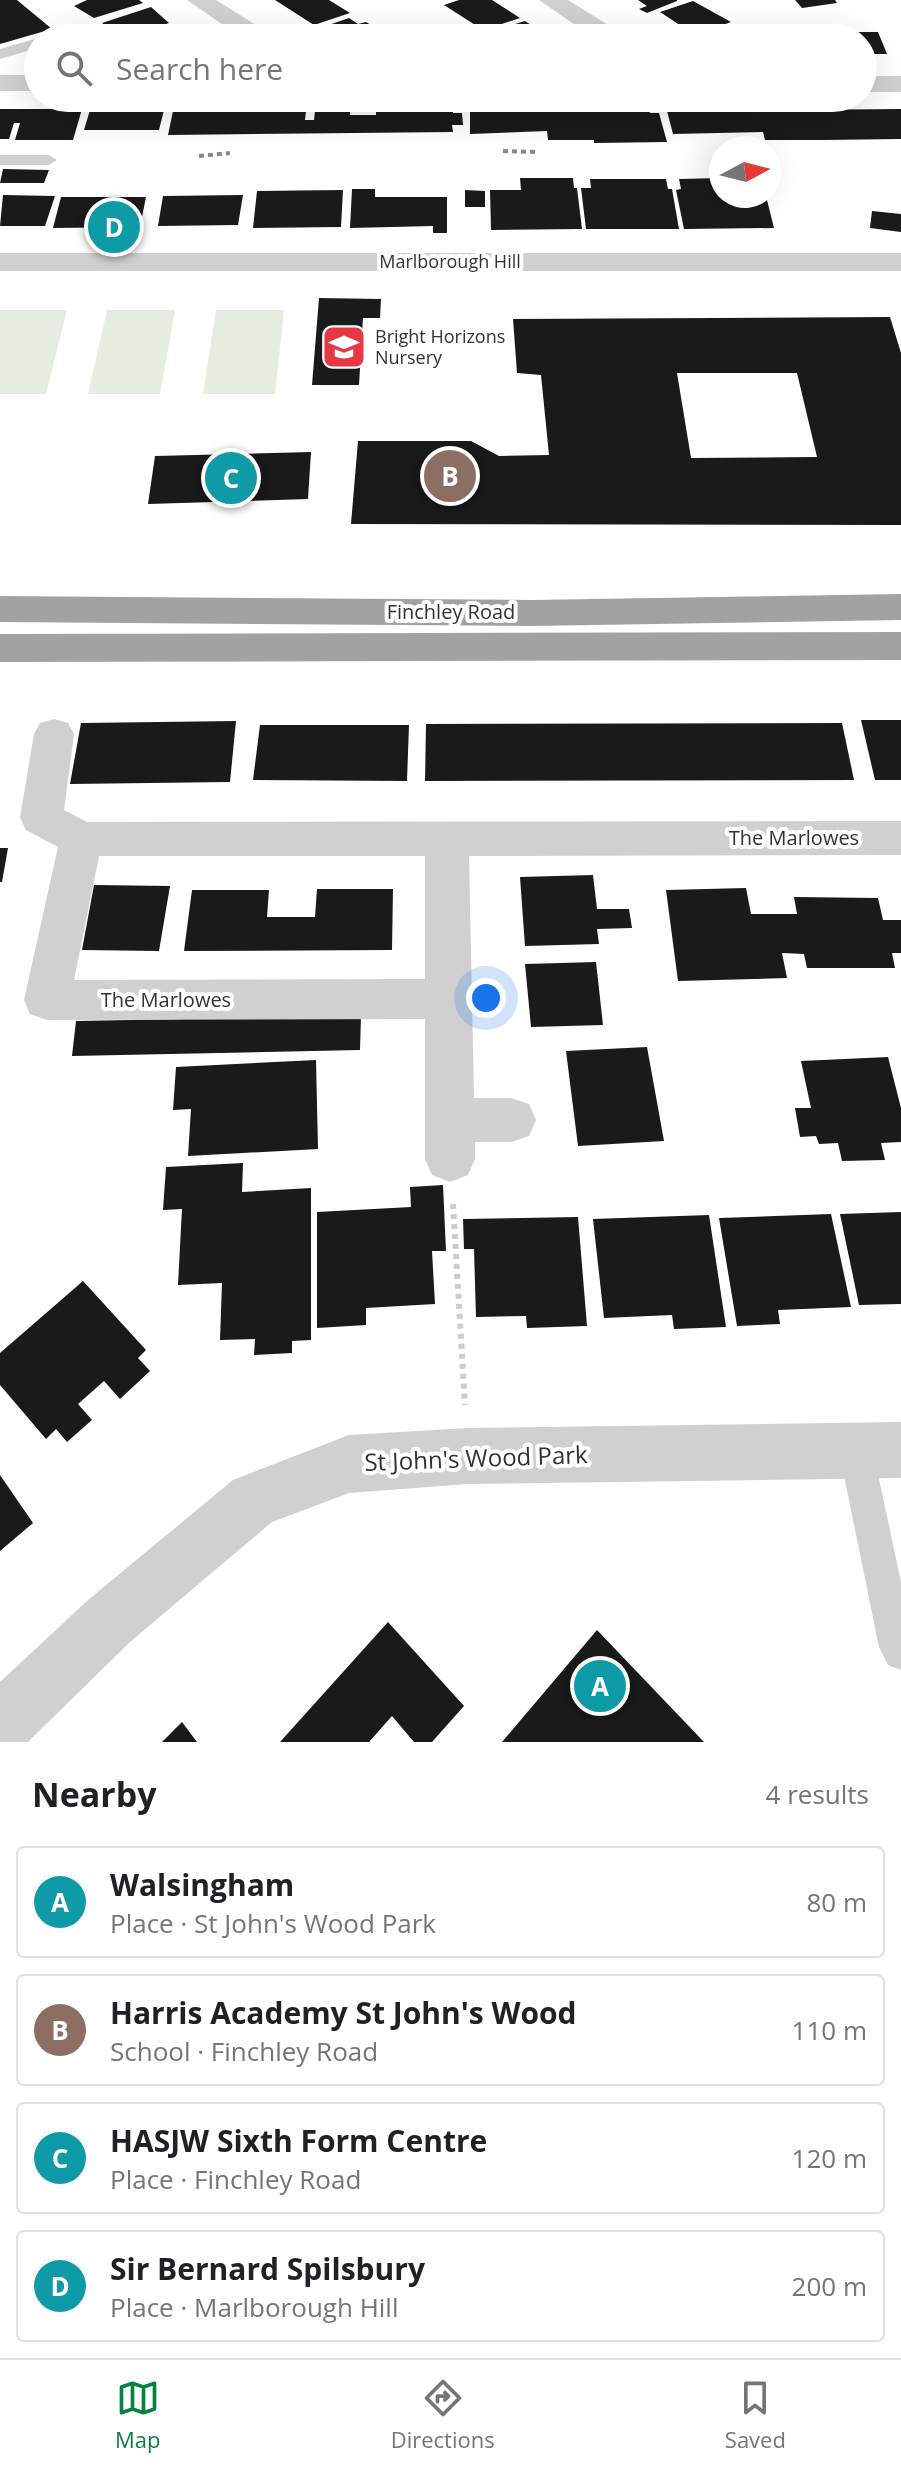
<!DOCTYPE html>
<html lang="en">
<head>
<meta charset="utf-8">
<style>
  body { margin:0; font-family:"Open Sans",sans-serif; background:#f6f6f6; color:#202124 }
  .compass { position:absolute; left:709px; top:136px; width:72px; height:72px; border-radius:50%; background:#fff; box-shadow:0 8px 32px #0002; rotate:83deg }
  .you { position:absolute; left:486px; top:998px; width:28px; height:28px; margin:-20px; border:6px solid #fff; border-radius:50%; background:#1a73e8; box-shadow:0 0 0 12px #1a73e833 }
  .badge { display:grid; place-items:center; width:52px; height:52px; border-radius:50%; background:#0b8043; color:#fff; font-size:26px; font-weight:700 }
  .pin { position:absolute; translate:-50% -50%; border:4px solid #fff; box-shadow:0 2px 8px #0006 }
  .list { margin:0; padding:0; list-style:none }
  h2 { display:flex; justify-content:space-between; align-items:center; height:104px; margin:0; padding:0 32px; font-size:34px }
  h2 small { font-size:26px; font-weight:400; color:#757577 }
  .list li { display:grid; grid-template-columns:52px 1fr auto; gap:24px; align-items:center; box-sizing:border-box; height:112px; margin:0 16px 16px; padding:0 16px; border:2px solid #e0e0e0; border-radius:8px }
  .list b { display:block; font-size:30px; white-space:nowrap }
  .list p { margin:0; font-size:26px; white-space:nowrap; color:#757577 }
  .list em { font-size:26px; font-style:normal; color:#757577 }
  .icon { flex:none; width:44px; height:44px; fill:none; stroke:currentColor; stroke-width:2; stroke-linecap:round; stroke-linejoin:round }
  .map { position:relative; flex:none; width:901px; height:1742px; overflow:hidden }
  .search { position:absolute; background:#fff; box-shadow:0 8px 32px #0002; left:24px; right:24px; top:24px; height:88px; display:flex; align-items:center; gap:20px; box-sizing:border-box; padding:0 28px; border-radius:44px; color:#757577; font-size:30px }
  .sheet { height:616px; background:#fff }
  nav { display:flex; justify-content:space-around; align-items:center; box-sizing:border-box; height:112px; border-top:2px solid #e0e0e0; background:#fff; font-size:22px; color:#757577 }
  nav a { display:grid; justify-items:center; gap:4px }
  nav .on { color:#0b8043 }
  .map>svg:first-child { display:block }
  .green { fill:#e6ecdf }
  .building { fill:#1a1a1a; fill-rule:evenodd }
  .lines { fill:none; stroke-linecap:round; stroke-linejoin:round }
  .path { stroke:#cdcdcd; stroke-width:6; stroke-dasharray:5 5; stroke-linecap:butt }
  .service { fill:#d0d0d0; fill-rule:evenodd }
  .minor { fill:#d0d0d0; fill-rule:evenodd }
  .tertiary { fill:#d0d0d0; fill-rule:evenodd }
  .trunk { fill:#a2a2a2; fill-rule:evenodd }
  .rail { stroke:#888; stroke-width:4; stroke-dasharray:5 4; stroke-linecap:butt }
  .labels { text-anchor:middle; stroke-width:8; stroke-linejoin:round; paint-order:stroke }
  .far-street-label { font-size:18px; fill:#333; stroke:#fff }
  .far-poi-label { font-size:18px; fill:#333; stroke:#fff; text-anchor:start }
  .street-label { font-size:20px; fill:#333; stroke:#fff }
  .near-street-label { font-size:24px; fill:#333; stroke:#fff }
</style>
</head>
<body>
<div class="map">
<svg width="901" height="1742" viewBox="0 0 901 1742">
  <rect width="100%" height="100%" fill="#fff"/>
  <!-- green -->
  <path class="green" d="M0,310H67L46,394H0Z
    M107,310H175L160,394H88Z
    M216,310H284L275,394H203Z"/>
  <!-- building -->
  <path class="building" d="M0,0H17L52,29L0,44Z
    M87,0H139L143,3L94,18L74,6Z
    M275,0H329L350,13L314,25Z
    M459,0H492L520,18L483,30L444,5Z
    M638,0H677V1L647,13L639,9L647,6Z
    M795,0H835L837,3L802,8Z
    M693,1L731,22L695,35L660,12Z
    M151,7L169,23L122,38L111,35L113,31L102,23Z
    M349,18L358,24L366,22L379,30L371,33L378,38H335L320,28Z
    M525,21L551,38H499L490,32Z
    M172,27L183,36L189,34L194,38H139Z
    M751,30L753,34H804L805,38H731L729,31Z
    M820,32H878L887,54H863V38H822Z
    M502,106V112L649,110L650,113H659L667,142L594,143V140H548L547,131L470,134V107Z
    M0,109H82L73,140H15L20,123H14L9,139H0Z
    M453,109V113H462L463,125H452L453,132L168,135L173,111H306L305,120H314L315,111H350V115H376V111Z
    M901,109V139L825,140H765L763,132L673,134L667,111Z
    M90,110H164L159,130H84Z
    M3,169L49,170L44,183H0Z
    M520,178H573L574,188H577L582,229L491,230L490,190H521Z
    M721,178V196H766L774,228L684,229L676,190L681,189L679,179Z
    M590,179H666L668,189H672L679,229H586L581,188H591Z
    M352,189H375V197H447V233H433V226L350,228Z
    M343,190L341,227L253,228L257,191Z
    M465,190L485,191V207H465Z
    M3,195L55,196L45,226H0Z
    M243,195L238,225L158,226L163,196Z
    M61,197H146L140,227L53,228Z
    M872,211L901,214V232L870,228Z
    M319,298L381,299L380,318H363L359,385H312Z
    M890,317L901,353V525L351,524L358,441H471L499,456L549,455L541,375L517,373L513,319ZM677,373H797L817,457L691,458Z
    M311,452L308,499L148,504L155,456Z
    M861,720H901V780H875Z
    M236,721L230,782L70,784L81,723Z
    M842,723L854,780L425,781L426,724Z
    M260,725H409L407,781L253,780Z
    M0,848H8L2,882H0Z
    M593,875L597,909H629L632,928L597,929L599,944L525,946L520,877Z
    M94,885L170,886L159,951L82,950Z
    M746,888L751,914H797L794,897L878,898L883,920H901V953H892L895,968H807L804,954L782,953L787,978L678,981L666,890Z
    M317,889H393L392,950L184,951L192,890H269L267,917H315Z
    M596,962L603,1025L531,1027L525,964Z
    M361,1016L360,1050L72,1056L76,1021Z
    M647,1047L664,1141L578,1146L566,1051Z
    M888,1057L901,1108V1142L881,1143L885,1160L842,1161L838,1143L819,1144L816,1136L800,1137L795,1108H811L801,1061Z
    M316,1060L318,1149L188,1156L191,1109L173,1110L176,1067Z
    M243,1163L242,1192L311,1188V1340L292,1341V1353L254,1355L255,1339L220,1340L222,1283L178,1285L182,1209L163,1210L166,1167Z
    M443,1185L446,1251H432L435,1304L366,1308V1325L317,1328V1212L411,1207L410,1187Z
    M901,1212V1304L859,1305L840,1214Z
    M831,1214L851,1307L778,1310L780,1324L737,1326L719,1218Z
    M709,1215L726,1327L674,1329L672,1315L604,1318L593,1219Z
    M578,1217L587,1326L527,1328L526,1316L476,1317L474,1249H464L463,1219Z
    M83,1281L146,1350L138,1358L150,1371L120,1399L104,1381L78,1404L92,1420L67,1442L56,1429L46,1439L0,1385V1353Z
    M0,1475L33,1523L0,1551Z
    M388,1622L464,1706L432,1742H414L392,1716L369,1742H280Z
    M597,1630L704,1742H502Z
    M182,1722L197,1742H162Z"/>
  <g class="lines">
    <!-- path -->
    <path class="path" d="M453,1204L465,1405"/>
    <!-- service -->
    <path class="service" d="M38,38V48L0,59V49Z
      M0,155H49L57,160L49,165H0Z
      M856,1434L868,1439L873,1451L901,1582V1670L888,1665L879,1647L839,1451L844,1439Z"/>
    <!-- minor -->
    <path class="minor" d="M187,0H216L269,33L273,38H242Z
      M539,0H568L621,33L625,38H594Z
      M0,253H901V271H0Z
      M54,719L68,723L74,734L64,810L87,822L901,821V855L469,856L474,1098H511L529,1104L536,1120L529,1136L511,1142H475V1159L468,1175L450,1182L432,1175L425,1159V1019L47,1020L30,1014L24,1000L58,847L26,830L20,818L34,734L40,723ZM99,856H425V979L74,980Z
      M901,1422V1478L468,1484L349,1493L272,1522L130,1642L28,1742H0V1682L88,1600L233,1480L349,1435L468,1428Z"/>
    <!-- tertiary -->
    <path class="tertiary" d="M0,75H38V91H0Z
      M863,76H901V92H863Z"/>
    <!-- trunk -->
    <path class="trunk" d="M901,594V620L531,626L0,622V596L531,600Z
      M901,632V660L0,662V634Z"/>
    <!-- rail -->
    <path class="rail" d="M503,151L538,152
      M199,156L230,153"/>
  </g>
  <!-- icons -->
  <defs>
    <g id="school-square" transform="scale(2.3)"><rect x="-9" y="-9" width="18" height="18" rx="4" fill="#e63946" stroke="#fff"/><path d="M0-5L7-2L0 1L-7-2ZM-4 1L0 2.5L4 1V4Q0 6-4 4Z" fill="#fff"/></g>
  </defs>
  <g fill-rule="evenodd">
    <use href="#school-square" x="344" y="347"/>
  </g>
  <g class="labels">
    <!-- far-street labels -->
    <g class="far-street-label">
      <text x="450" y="268">Marlborough Hill</text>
    </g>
    <!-- far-poi labels -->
    <g class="far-poi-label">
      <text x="375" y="343">Bright Horizons<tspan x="375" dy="21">Nursery</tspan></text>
    </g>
    <!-- street labels -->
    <g class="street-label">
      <text x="451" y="619">Finchley Road</text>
      <text x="794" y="845">The Marlowes</text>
      <text x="166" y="1007">The Marlowes</text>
    </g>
    <!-- near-street labels -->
    <g class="near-street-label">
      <text transform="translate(476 1459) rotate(-2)" y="8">St John's Wood Park</text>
    </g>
  </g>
</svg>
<svg class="compass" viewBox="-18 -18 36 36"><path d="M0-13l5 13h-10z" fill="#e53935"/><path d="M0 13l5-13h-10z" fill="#757577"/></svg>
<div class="you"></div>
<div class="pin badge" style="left:600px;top:1686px;background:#0f9aa8">A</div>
<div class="pin badge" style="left:450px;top:476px;background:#8d6e63">B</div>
<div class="pin badge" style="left:231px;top:478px;background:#0f9aa8">C</div>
<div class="pin badge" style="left:114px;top:227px;background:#0f9aa8">D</div>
<div class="search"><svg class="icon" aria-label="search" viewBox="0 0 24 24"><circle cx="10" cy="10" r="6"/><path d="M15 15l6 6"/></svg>Search here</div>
</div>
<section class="sheet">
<h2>Nearby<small>4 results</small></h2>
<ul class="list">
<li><span class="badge" style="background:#0f9aa8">A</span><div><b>Walsingham</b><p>Place · St John's Wood Park</p></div><em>80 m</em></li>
<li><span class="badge" style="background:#8d6e63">B</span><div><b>Harris Academy St John's Wood</b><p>School · Finchley Road</p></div><em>110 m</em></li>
<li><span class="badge" style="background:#0f9aa8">C</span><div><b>HASJW Sixth Form Centre</b><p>Place · Finchley Road</p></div><em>120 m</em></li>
<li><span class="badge" style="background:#0f9aa8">D</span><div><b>Sir Bernard Spilsbury</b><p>Place · Marlborough Hill</p></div><em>200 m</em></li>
</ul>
</section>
<nav>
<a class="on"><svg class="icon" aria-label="map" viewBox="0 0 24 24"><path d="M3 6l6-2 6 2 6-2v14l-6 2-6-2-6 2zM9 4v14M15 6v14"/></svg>Map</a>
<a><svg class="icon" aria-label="directions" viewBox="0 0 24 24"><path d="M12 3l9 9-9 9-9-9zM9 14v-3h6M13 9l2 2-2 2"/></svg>Directions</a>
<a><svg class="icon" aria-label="saved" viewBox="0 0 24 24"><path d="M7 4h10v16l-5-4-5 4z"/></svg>Saved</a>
</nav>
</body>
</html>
